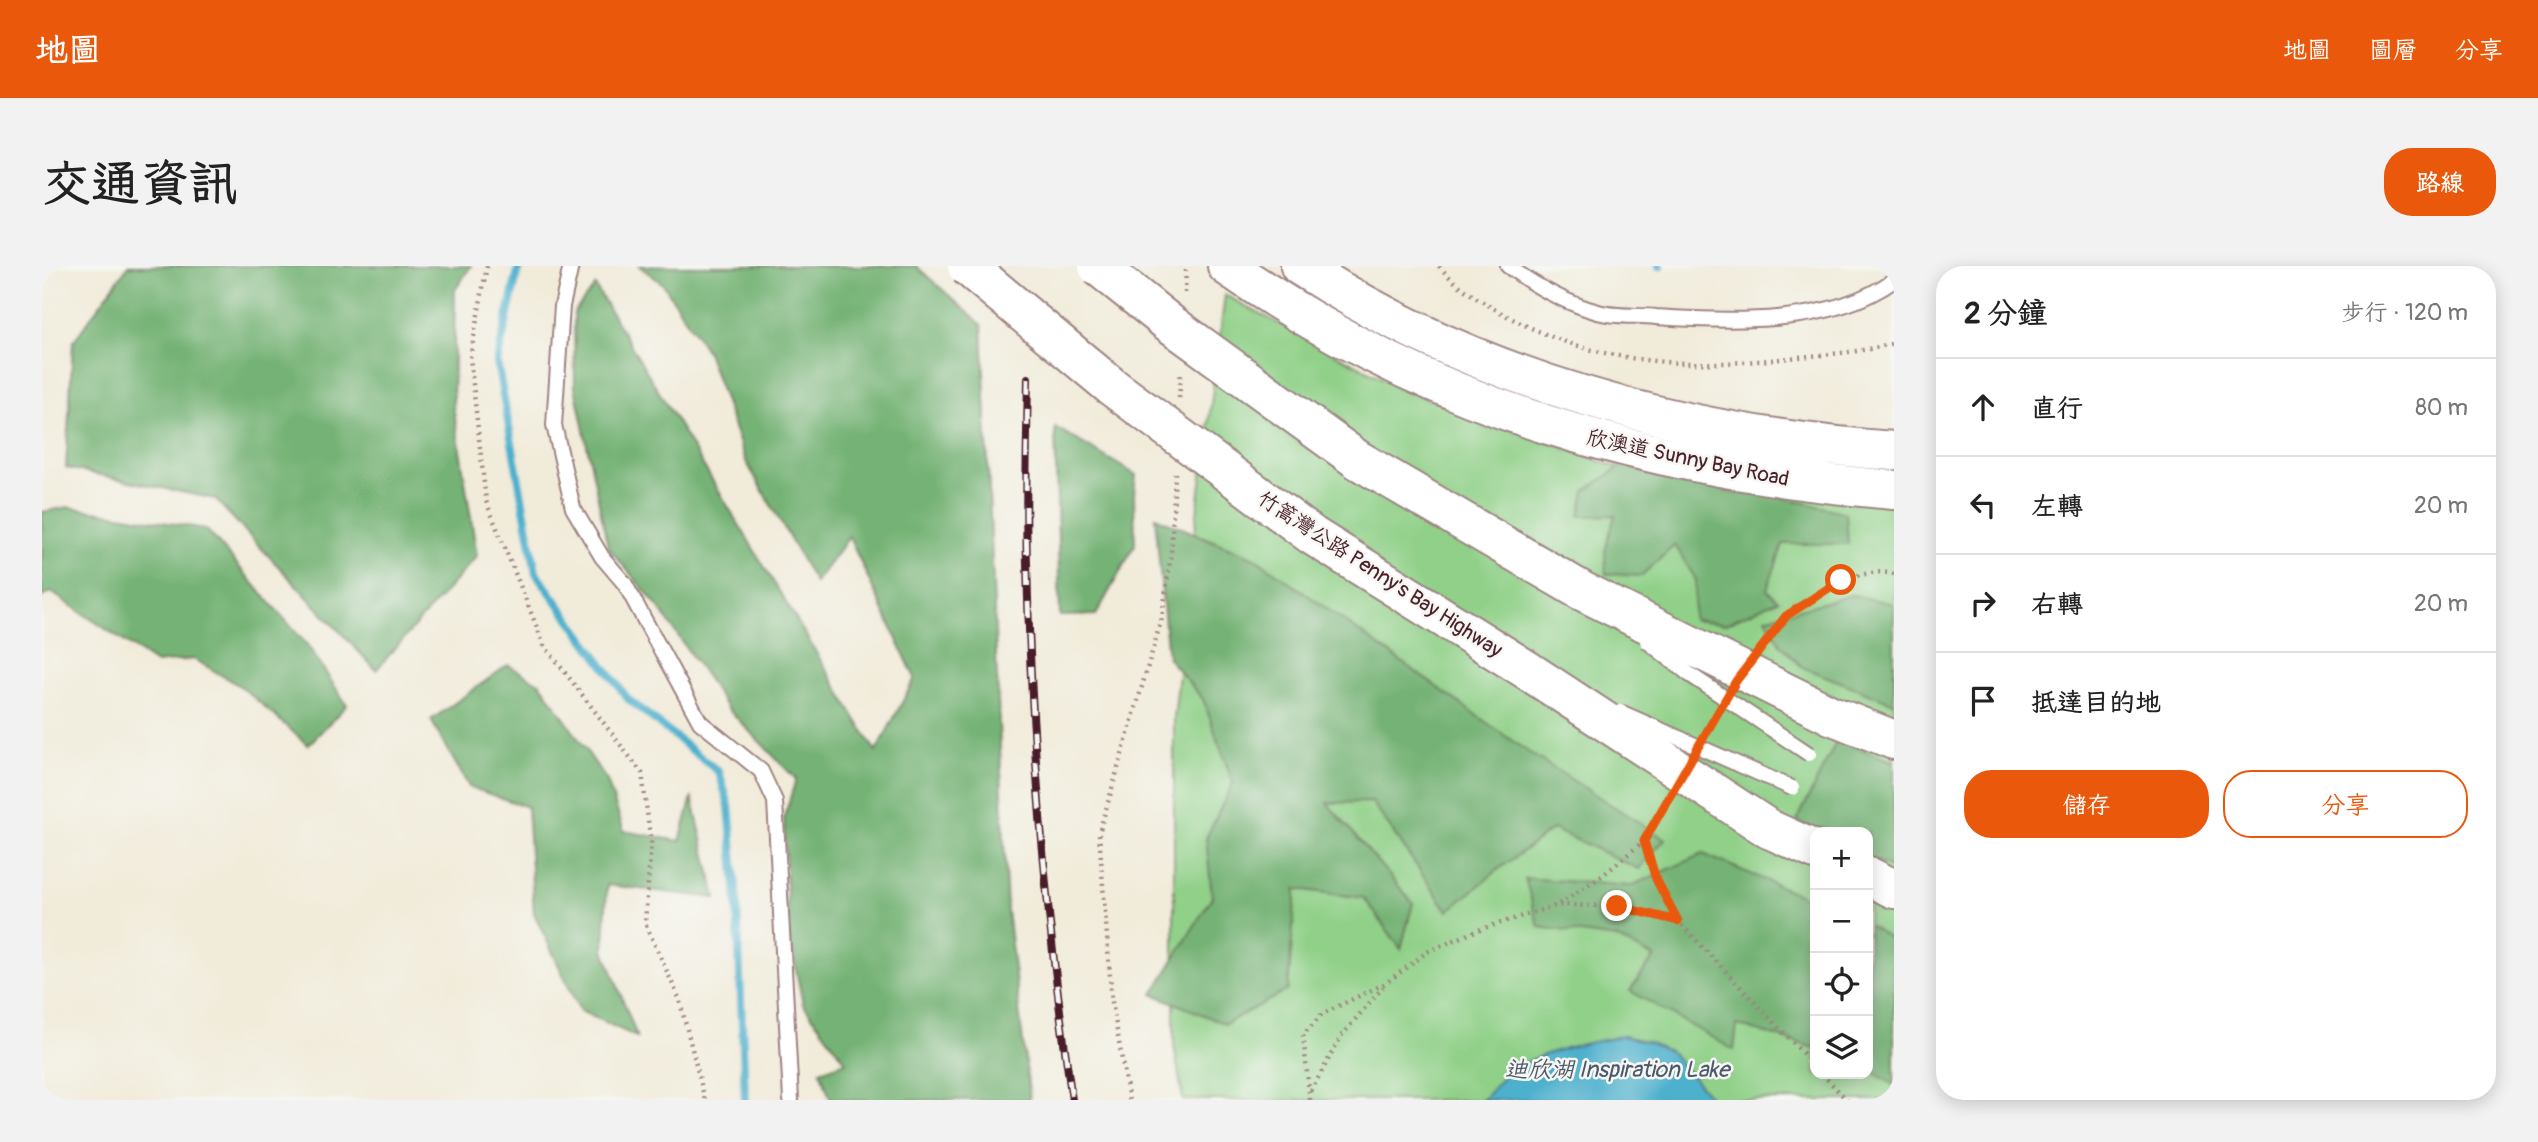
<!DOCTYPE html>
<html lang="zh-TW">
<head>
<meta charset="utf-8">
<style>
  body { margin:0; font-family:Pangolin,"LXGW WenKai TC",sans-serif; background:#f2f2f2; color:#222 }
  .controls { position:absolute; right:21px; bottom:21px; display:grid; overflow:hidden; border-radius:14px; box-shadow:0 4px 18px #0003 }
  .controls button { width:63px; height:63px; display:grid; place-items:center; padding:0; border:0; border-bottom:2px solid #e0e0e0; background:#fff; color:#222; font:35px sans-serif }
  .stop { position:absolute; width:21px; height:21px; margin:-16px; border:5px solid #ea580c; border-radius:50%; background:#fff }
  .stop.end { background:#ea580c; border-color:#fff; box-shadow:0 2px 7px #0008 }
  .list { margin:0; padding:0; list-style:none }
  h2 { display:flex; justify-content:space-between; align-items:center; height:91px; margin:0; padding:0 28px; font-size:30px }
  h2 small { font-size:23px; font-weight:400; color:#767676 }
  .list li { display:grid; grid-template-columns:46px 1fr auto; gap:21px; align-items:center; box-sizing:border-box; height:98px; padding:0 28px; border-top:2px solid #e0e0e0 }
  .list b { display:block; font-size:26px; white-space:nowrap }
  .list em { font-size:23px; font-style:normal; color:#767676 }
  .actions { display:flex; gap:14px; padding:21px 28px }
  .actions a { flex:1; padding:16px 0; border:2px solid #ea580c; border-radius:28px; text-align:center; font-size:24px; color:#ea580c }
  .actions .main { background:#ea580c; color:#fff }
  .icon { flex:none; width:38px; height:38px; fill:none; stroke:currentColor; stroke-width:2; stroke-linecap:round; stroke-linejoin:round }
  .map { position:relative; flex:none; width:1852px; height:834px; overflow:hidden; border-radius:28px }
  header { display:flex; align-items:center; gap:42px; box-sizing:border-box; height:98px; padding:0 35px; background:#ea580c; color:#fff }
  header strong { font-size:33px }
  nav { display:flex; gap:38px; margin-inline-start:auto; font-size:24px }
  .intro { display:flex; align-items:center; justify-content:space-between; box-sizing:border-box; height:168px; padding:0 42px }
  h1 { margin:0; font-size:49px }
  .button { padding:18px 32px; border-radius:28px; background:#ea580c; color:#fff; font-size:24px; font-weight:700 }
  main { display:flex; gap:42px; padding:0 42px }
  aside { flex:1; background:#fff; border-radius:28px; box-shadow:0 4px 18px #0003 }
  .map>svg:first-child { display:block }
  .green { fill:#90d088; stroke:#6d785a; stroke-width:2; fill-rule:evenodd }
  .forest { fill:#74b274; stroke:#5f6850; stroke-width:2 }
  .water { fill:#4eb0cd; stroke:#4c687c; stroke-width:2 }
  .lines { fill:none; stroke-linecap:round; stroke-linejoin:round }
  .stream { stroke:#4eb0cd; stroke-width:8 }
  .service-casing { stroke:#9e8582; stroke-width:18 }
  .secondary-casing { stroke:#9e8582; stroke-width:42 }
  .motorway-casing { stroke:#9e8582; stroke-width:42 }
  .path { stroke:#9e8582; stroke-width:4.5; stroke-dasharray:2 5; stroke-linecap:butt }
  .service { stroke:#fff; stroke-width:14 }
  .secondary { stroke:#fff; stroke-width:38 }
  .motorway { stroke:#fff; stroke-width:38 }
  .rail-casing { stroke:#4a1f2b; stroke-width:8 }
  .rail { stroke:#f6f6f2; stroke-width:5; stroke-dasharray:16; stroke-linecap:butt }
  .service-bridge-casing { stroke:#9e8582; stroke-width:18; stroke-linecap:butt }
  .motorway-bridge-casing { stroke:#9e8582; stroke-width:42; stroke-linecap:butt }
  .service-bridge { stroke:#fff; stroke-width:14 }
  .motorway-bridge { stroke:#fff; stroke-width:38 }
  .route { stroke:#ea580c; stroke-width:9 }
  .labels { text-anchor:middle; stroke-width:5; stroke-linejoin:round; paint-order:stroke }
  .street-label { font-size:21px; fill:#4a1f2b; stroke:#f6f6f2 }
  .water-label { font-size:23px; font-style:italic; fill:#4c596c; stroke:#f6f6f2 }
</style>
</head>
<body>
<header>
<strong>地圖</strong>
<nav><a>地圖</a><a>圖層</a><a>分享</a></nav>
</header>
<div class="intro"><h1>交通資訊</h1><a class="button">路線</a></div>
<main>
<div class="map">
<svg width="1852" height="834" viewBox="0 0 1852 834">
  <rect width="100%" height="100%" fill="#f6f6f2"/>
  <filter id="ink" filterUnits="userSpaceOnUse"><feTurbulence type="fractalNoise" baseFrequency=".0143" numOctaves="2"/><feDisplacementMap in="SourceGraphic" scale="14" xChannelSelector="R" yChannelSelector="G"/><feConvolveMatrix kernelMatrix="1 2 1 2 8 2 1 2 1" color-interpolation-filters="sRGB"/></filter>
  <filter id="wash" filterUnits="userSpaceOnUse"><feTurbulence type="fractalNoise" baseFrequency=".00686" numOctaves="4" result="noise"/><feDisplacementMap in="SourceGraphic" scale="28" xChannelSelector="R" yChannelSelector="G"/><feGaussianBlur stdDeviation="1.57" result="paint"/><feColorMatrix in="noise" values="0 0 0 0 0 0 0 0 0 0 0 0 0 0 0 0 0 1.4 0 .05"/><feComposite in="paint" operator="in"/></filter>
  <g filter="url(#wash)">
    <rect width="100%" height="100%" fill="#f1ebd9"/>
    <!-- green -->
    <path class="green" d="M1183,29L1362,124L1608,213L1852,224V834H1141L1132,779V452L1155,248ZM1773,566H1826V808H1773Z"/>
    <!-- forest -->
    <path class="forest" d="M86,0H429L413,24L411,140L435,290L334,404L173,233L24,202L31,76Z
      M597,0H874L940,59L965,645L988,834H789L778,805L804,796L761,738L746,666L742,552L754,513L685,442L618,343L566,281L533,121L532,46L553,20L834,486L873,412L807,271L773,317L704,195L665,86L621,18Z
      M1013,161L1094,209L1092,229L1093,279L1054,349L1018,350Z
      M1588,194L1804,247L1806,278H1741L1725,324L1736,334L1683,358L1651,354L1654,314L1633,279L1599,310L1564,308L1563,285L1573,249L1538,250L1543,225Z
      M27,241L164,263L266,380L305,439L266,479L201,422L152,393L114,397L9,326L0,331V246Z
      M1113,251L1215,293L1486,486L1623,573L1597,603L1511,563L1457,603L1406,645L1330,536L1285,537L1371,637L1359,683L1322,632L1254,623L1246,724L1183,758L1111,728L1170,631L1164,572L1191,517L1161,433L1126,392Z
      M1810,329L1852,338V437L1760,401L1738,378L1724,352Z
      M466,399L499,418L565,515L582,565L638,575L650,531L674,632L565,619L562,684L595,771L538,745L492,647L485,541L427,521L389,454Z
      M1795,474L1852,496V604L1826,591V566H1778L1755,555Z
      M1661,588L1773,635V782L1695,759L1692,784L1588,725L1612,691L1574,672L1497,661L1483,612L1589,620Z
      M1826,659L1852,675V819L1826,803Z"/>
    <!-- water -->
    <path class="water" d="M1581,770L1606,776L1629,786L1671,834H1441C1449,825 1458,813 1468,806C1499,784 1544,777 1581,770Z"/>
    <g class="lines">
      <!-- stream -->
      <path class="stream" d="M477,0L455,96L494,307L586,433L677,506L687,540L695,633L703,834
        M1617,0H1618"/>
    </g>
  </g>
  <g filter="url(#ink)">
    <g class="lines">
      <!-- service casing -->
      <g class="service-casing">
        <path id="service" d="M529,0L520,40L512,159L531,242L560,291L583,318L658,456L719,505L733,535L749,834
          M1466,0C1493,20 1523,37 1556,46C1573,51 1596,49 1614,51C1689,56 1789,60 1852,14"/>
      </g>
      <!-- secondary casing -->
      <g class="secondary-casing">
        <path id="secondary" d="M1185,0C1389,143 1606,203 1852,224
          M1258,0C1435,115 1644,170 1852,185"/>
      </g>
      <!-- motorway casing -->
      <g class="motorway-casing">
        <path id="motorway" d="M1789,449L1852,474
          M1727,563L1773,584
          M1826,610L1852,623"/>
      </g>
      <!-- path -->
      <path class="path" d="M445,0L428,92L444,235L502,379L600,507L609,577L603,657L637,732L663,834
        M1397,0C1416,22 1440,36 1465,50C1562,102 1651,103 1757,91C1789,88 1821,86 1852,77
        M1143,27L1144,0
        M1137,132L1139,106
        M1722,379C1729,369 1736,356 1746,348C1772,328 1817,299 1852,308
        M1602,575L1613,613L1635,654
        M1517,638L1561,609L1602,575L1625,535
        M1780,808L1805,834
        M1269,825L1300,769L1341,721
        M1087,834L1070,736L1057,567L1120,352L1129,288L1133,207
        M1268,834L1261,769L1280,748L1344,717L1385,686L1436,664L1516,639L1575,640L1636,655L1773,800"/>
      <!-- service -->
      <use href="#service" class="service"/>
      <!-- secondary -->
      <use href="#secondary" class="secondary"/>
      <!-- motorway -->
      <use href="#motorway" class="motorway"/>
      <!-- rail casing -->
      <g class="rail-casing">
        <path id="rail" d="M986,112C985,173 983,235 985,297C989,476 1004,656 1030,834"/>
      </g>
      <!-- rail -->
      <use href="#rail" class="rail"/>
      <!-- service-bridge casing -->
      <g class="service-bridge-casing">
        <path id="service-bridge" d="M1605,375L1647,408L1767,488
          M1578,446L1750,522"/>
      </g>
      <!-- motorway-bridge casing -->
      <g class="motorway-bridge-casing">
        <path id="motorway-bridge" d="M925,0L1069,120L1271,270L1485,404L1727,563
          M1056,0L1126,56L1316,194L1540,325L1789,449"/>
      </g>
      <!-- service-bridge -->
      <use href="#service-bridge" class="service-bridge"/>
      <!-- motorway-bridge -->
      <use href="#motorway-bridge" class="motorway-bridge"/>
    </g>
  </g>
  <g class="lines" filter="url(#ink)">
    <!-- route -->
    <path class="route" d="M1575,640L1636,655L1614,613L1602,575L1694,415L1744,350L1799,314"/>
  </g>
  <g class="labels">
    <!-- street labels -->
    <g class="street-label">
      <text transform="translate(1646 192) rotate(12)" y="7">欣澳道 Sunny Bay Road</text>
      <text transform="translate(1338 308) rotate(33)" y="7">竹篙灣公路 Penny's Bay Highway</text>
    </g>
    <!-- water labels -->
    <g class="water-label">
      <text x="1575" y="811">迪欣湖 Inspiration Lake</text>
    </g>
  </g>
</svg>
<div class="controls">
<button>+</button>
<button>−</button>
<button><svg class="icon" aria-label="locate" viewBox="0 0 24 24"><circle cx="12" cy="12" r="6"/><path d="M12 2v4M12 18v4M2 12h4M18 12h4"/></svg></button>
<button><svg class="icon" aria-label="layers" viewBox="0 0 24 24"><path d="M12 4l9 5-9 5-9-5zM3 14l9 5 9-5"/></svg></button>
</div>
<div class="stop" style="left:1799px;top:314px"></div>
<div class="stop end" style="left:1575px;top:640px"></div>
</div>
<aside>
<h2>2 分鐘<small>步行 · 120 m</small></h2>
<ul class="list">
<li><svg class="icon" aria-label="ahead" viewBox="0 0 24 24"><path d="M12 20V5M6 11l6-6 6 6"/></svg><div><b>直行</b></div><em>80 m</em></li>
<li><svg class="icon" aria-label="left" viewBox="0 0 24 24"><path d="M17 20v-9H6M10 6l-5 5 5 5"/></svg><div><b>左轉</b></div><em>20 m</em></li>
<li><svg class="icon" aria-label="right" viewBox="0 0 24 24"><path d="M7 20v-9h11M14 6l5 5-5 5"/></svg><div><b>右轉</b></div><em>20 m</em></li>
<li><svg class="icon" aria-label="arrive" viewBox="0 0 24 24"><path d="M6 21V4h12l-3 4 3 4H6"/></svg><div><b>抵達目的地</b></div></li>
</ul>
<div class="actions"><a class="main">儲存</a><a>分享</a></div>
</aside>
</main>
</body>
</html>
